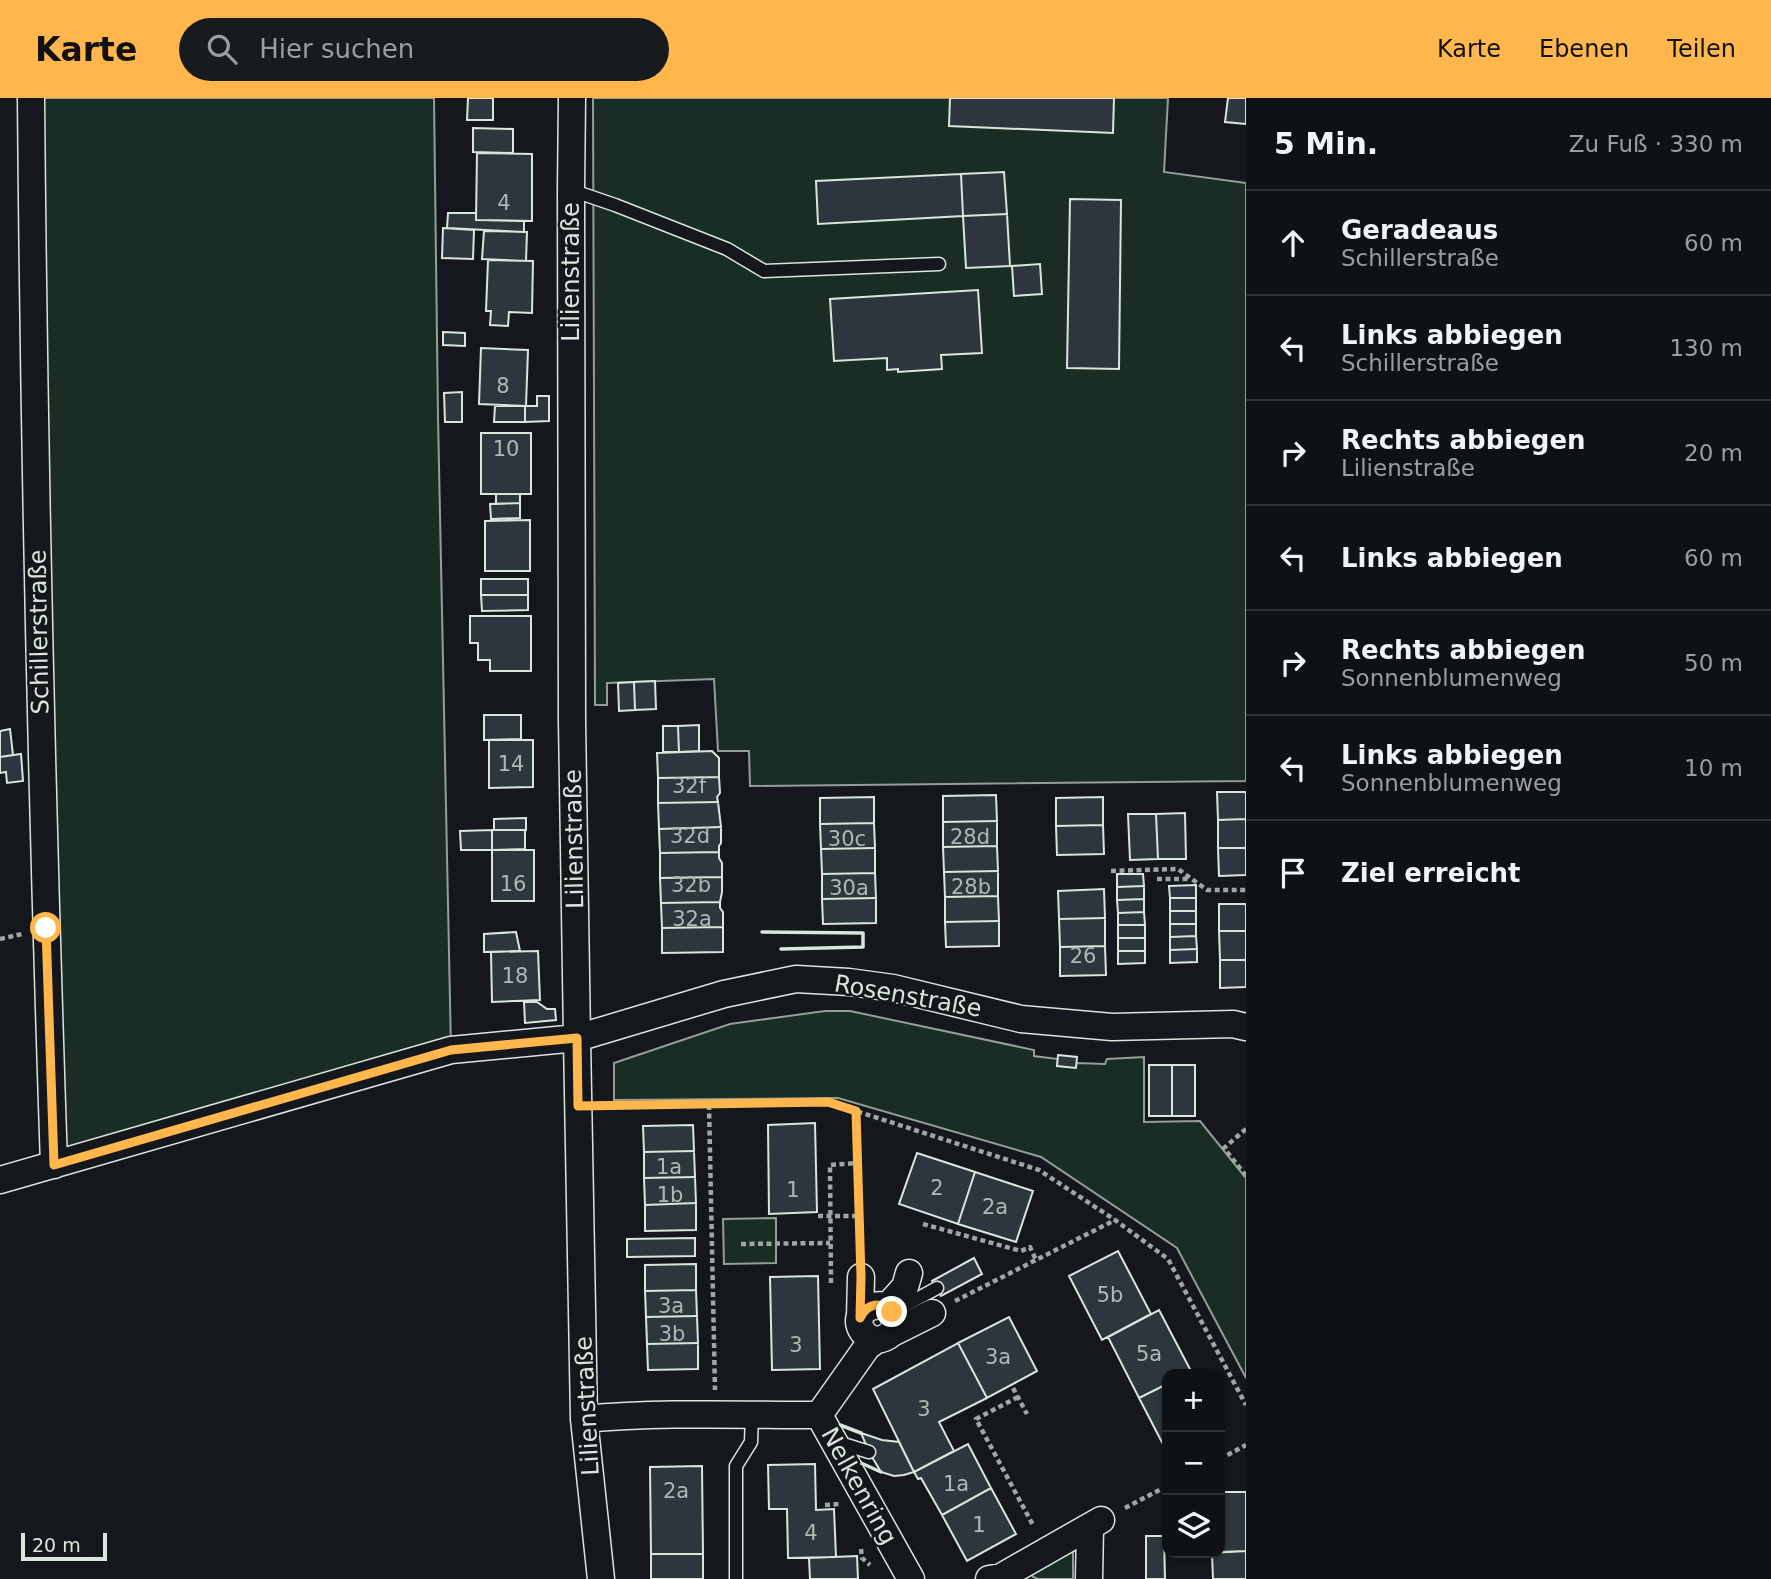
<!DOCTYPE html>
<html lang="de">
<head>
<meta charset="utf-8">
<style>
  body { margin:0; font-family:"DejaVu Sans",sans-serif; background:#181b1e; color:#f1f3f6 }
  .controls { position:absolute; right:21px; bottom:21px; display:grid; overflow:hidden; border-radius:14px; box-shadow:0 2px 5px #0004 }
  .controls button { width:63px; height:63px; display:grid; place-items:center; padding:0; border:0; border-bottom:2px solid #2f3234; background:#0f1215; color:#f1f3f6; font:35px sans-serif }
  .scale { position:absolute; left:21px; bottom:18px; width:86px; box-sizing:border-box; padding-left:7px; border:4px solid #d8e6dc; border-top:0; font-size:19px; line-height:24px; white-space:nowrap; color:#d8e6dc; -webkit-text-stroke:5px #14181c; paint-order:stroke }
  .stop { position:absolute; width:21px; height:21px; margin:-16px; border:5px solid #ffb74d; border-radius:50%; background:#fff }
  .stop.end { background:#ffb74d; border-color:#fff; box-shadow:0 2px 7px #0008 }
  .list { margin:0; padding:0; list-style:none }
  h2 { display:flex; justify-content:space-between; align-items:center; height:91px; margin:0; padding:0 28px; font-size:30px }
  h2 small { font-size:23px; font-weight:400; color:#9b9ea0 }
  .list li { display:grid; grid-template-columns:46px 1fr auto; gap:21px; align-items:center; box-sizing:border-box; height:105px; padding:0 28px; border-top:2px solid #2f3234 }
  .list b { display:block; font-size:26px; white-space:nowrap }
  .list p { margin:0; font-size:23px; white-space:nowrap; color:#9b9ea0 }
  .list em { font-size:23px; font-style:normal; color:#9b9ea0 }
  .icon { flex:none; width:38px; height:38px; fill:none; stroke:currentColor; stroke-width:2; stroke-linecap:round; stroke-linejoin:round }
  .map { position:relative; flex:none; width:1246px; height:1481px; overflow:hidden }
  header { display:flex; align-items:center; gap:42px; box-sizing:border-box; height:98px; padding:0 35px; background:#ffb74d; color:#111 }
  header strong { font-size:33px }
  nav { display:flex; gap:38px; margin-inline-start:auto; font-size:24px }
  .search { width:490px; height:63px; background:#181b1e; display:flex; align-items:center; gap:18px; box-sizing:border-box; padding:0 24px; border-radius:38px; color:#9b9ea0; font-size:26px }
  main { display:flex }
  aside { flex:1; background:#0f1215 }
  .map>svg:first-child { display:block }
  .green { fill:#1a2d24; stroke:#939e99; stroke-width:2 }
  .building { fill:#2c363c; stroke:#d8e6dc; stroke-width:2 }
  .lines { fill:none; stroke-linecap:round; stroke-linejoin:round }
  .service-casing { stroke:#d8e6dc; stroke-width:15 }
  .minor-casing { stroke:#d8e6dc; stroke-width:29 }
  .path { stroke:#9da8a2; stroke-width:4.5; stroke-dasharray:5 3.5; stroke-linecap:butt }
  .service { stroke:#14181c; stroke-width:12 }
  .minor { stroke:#14181c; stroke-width:26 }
  .wall { stroke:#d8e6dc; stroke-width:3.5 }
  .route { stroke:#ffb74d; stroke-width:9 }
  .labels { text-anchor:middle; stroke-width:5; stroke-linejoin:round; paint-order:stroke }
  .number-label { font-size:21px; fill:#adbab4 }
  .street-label { font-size:24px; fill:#d8e6dc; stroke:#14181c }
</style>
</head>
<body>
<header>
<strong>Karte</strong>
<div class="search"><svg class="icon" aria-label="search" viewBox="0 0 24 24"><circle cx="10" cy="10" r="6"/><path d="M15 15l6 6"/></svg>Hier suchen</div>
<nav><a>Karte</a><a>Ebenen</a><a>Teilen</a></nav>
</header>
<main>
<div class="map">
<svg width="1246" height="1481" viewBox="0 0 1246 1481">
  <rect width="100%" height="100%" fill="#14181c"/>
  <!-- green -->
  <path class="green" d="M40,0H434L438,319L451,952L57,1055Z
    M593,0H1168L1164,74L1246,85V683L750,688L749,653H718L714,581L607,585V607H595Z
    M825,913H850L1034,952V958L1058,961L1057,968L1076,965L1105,966L1107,961L1144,959V1024L1200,1023L1246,1080V1280L1177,1150L1041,1059L838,1000L614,1002V965L730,926Z
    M776,1120V1165L724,1166L723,1121Z
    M1073,1451V1481H1038L1033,1479L1031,1475Z"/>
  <!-- building -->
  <path class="building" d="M468,0H493V22H467Z
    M950,0H1114L1113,35L949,28Z
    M1228,0H1246V26L1225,24Z
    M473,30L513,31V55L473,54Z
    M477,55L532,56V123L476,122Z
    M1004,74L1007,116L963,118L961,76Z
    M961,76L963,118L818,126L816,83Z
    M1070,101L1121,102L1119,271L1067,270Z
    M448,115H476V122L524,123V134L447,130Z
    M1007,116L1010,168L966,170L963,118Z
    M443,130L474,132L473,161L442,160Z
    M484,133L527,134L526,163L482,161Z
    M488,162L533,163L532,215L509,214L508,228L490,227L491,213H486Z
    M1040,166L1042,196L1014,198L1012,168Z
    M978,192L982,255L941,257L942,271L898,274V271L887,272V260L834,263L830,201Z
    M443,234L465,235V248L443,247Z
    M481,250L528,252L526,308L479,306Z
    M462,294V324H445L444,295Z
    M537,298H549V323L525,324V308H537Z
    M495,308H525V324H494Z
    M481,335H531V396H481Z
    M496,396H520V405L496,406Z
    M520,405V420L491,421L490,406Z
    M530,422V473H485V423Z
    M481,481H528V497H481Z
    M481,497H528V512L482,513Z
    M470,518H531V573H490V562H478V545H470Z
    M655,583L656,611L635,612L634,584Z
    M634,584L635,612L619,613L618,585Z
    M484,617H521V641L484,642Z
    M699,627V653L679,654L678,628Z
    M663,628H678L679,654H663Z
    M10,631L13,657L0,659V633Z
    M489,642H533V689L489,690Z
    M712,653L719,660V679L658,680L657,655Z
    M21,656L23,683L7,685L6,674L0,675V659Z
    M719,679L720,695L717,699L718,704L658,705V680Z
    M1217,694H1246V721L1218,722Z
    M996,697L997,723L943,724V698Z
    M874,699V725L820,726V700Z
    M1103,699V727L1056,728V700Z
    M718,704L721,729L659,731L658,705Z
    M1185,715L1186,761H1158L1156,716Z
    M1128,716H1156L1158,761L1130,762Z
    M526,720V732H494V721Z
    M1246,721V750H1218V722Z
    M997,723V748L943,749V724Z
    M874,725L875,750L821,751L820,726Z
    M1103,727L1104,756L1057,757L1056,728Z
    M721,729V745L719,748V754L660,755L659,731Z
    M492,732H525V751L492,752Z
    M492,732V752H461L460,733Z
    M997,748L998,773L944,774L943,749Z
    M875,750V775L822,776L821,751Z
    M1218,750H1246V777L1219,778Z
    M492,752H534V803H492Z
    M719,754V760L722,765V779L660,780V755Z
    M998,773V798L945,799L944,774Z
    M875,775L876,800L822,801V776Z
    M1117,776H1143L1144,788L1117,789Z
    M722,779V794L720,804L661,805L660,780Z
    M1196,787V800H1170L1169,788Z
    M1144,788V801L1117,802V789Z
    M1104,791L1105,820L1059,821L1058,793Z
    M998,798L999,823L945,824V799Z
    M876,800V825L823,826L822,801Z
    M1170,800H1196V813H1170Z
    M1144,801V814L1118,815L1117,802Z
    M720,804V810L723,814V829L662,830L661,805Z
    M1219,806H1246V833H1219Z
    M1170,813H1196V826H1170Z
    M1144,814L1145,827H1118V815Z
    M1105,820V848L1060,849L1059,821Z
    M999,823V848L946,849L945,824Z
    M1170,826H1196V838L1170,839Z
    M1118,827H1145V840H1118Z
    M723,829V854L662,855V830Z
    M1219,833H1246V862H1220Z
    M516,834L520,853L484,854V836Z
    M1196,838L1197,851L1170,852V839Z
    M1118,840H1145V853H1118Z
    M1105,848L1106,877L1060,878V849Z
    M1197,851V864L1170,865V852Z
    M538,853L540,902L492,904L491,854Z
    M1118,853H1145V865L1118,866Z
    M1220,862H1246V889L1220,890Z
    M524,904H537L547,911H555L556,922L525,925Z
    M1058,957L1077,959L1076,970L1057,968Z
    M1149,967H1172V1018H1149Z
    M1172,967H1195V1018H1172Z
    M815,1025L817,1114L769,1116L768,1027Z
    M693,1027L694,1053L644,1054L643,1028Z
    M694,1053L695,1079L644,1080V1054Z
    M917,1055L975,1074L958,1126L899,1106Z
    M975,1074L1033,1093L1016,1144L958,1126Z
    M695,1079L696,1105L645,1107L644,1080Z
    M696,1105V1132L645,1133V1107Z
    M695,1140V1158L627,1159V1141Z
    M1118,1153L1151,1216L1102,1242L1069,1178Z
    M974,1160L982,1176L941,1198L932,1183Z
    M696,1166V1192L645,1193V1167Z
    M818,1178L820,1271L772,1272L770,1179Z
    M696,1192L697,1218L646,1219L645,1193Z
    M1159,1212L1191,1273L1185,1276H1167V1286L1139,1300L1108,1239Z
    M697,1218L698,1245L647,1246L646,1219Z
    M1009,1219L1037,1273L987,1300L958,1245Z
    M698,1245V1271L648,1272L647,1246Z
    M958,1245L987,1300L939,1324L954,1353L914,1374L873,1291Z
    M1167,1286V1354L1139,1300Z
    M861,1335L882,1342L899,1344L914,1374L904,1377L894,1378L881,1374L869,1354Z
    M968,1346L991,1390L942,1417L921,1380L918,1381L914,1374Z
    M815,1366L816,1412L834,1411L836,1459L788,1460L787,1411H769L768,1367Z
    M702,1368L703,1456H651L650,1369Z
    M991,1390L1016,1436L967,1463L942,1417Z
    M1220,1394H1246V1453L1220,1454Z
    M1146,1438H1164L1165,1481H1146Z
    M1246,1453V1481H1213L1212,1455Z
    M651,1456H703V1481H651Z
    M857,1458L858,1481H810L809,1460Z"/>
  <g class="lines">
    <!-- service casing -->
    <g class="service-casing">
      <path id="service" d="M571,92L615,107L727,151L764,173L939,166
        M893,1214L937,1190
        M837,1344L869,1354
        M736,1481V1368L751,1344L752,1317"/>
    </g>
    <!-- minor casing -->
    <g class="minor-casing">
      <path id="minor" d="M31,0C34,356 42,712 54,1067
        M572,0L571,92L572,622L577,940L584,1321L601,1481
        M0,1082L451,952L577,940L724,896L796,881L849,884L893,890L1021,921L1112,929L1233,926L1246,929
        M887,1209L905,1189L909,1175
        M860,1220L861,1179
        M892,1235C911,1193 842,1204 863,1234C871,1245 883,1243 892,1235L932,1215
        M819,1317L867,1249L876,1242
        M584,1321C662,1314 741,1317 819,1317L911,1481
        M989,1481L1001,1479L1101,1422
        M1089,1481L1090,1429"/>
    </g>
    <!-- path -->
    <path class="path" d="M1111,773L1178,771L1207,792H1246
      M1157,781H1190
      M0,841L22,836
      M709,1007L715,1292
      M604,1009L828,1004L1039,1072L1115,1122L1168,1161L1246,1307
      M857,1013L860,1153
      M1246,1031L1224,1050L1246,1078
      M818,1118H859
      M923,1126L1021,1153L1030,1149L1036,1162
      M741,1146L830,1145
      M831,1185L830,1067L857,1065
      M955,1203L1115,1122
      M1013,1290L1027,1316
      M1018,1299L976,1321L1034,1429
      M1220,1361L1246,1347
      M825,1407L839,1406
      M1125,1410L1167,1388
      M861,1451L862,1460L870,1467"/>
    <!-- service -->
    <use href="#service" class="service"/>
    <!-- minor -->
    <use href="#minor" class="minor"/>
    <!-- wall -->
    <path class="wall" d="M762,834L863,835V849L781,851
      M840,1327L861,1335
      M861,1365L881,1374"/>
  </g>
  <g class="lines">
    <!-- route -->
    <path class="route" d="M46,830L54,1067L451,952L577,940L578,1008L828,1004L856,1013L861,1179L860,1220C867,1205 881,1203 892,1214"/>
  </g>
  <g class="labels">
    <!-- number labels -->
    <g class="number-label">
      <text x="504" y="112">4</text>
      <text x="503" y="295">8</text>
      <text x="506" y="358">10</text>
      <text x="511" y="673">14</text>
      <text x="689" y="695">32f</text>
      <text x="690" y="745">32d</text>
      <text x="970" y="746">28d</text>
      <text x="847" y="748">30c</text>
      <text x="513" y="793">16</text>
      <text x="691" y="794">32b</text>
      <text x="971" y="796">28b</text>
      <text x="849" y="797">30a</text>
      <text x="692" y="828">32a</text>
      <text x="1083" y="865">26</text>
      <text x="515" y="885">18</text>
      <text x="669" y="1076">1a</text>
      <text x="937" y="1097">2</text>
      <text x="793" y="1099">1</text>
      <text x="670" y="1104">1b</text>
      <text x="995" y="1116">2a</text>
      <text x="1110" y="1204">5b</text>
      <text x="671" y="1215">3a</text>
      <text x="672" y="1243">3b</text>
      <text x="796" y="1254">3</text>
      <text x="1149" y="1263">5a</text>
      <text x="998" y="1266">3a</text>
      <text x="924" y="1318">3</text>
      <text x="956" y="1393">1a</text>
      <text x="676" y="1400">2a</text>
      <text x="979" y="1434">1</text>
      <text x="811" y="1442">4</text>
    </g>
    <!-- street labels -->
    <g class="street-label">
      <text transform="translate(571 174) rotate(-90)" y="8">Lilienstraße</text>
      <text transform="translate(39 534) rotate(-91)" y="8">Schillerstraße</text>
      <text transform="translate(574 741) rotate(-91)" y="8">Lilienstraße</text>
      <text transform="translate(908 898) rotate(10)" y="8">Rosenstraße</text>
      <text transform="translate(587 1308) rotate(-93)" y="8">Lilienstraße</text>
      <text transform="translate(859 1388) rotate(61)" y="8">Nelkenring</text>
    </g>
  </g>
</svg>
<div class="controls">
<button>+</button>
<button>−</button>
<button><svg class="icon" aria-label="layers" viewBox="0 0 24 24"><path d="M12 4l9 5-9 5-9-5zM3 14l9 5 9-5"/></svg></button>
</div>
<div class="scale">20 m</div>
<div class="stop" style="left:46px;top:830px"></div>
<div class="stop end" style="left:892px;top:1214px"></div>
</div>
<aside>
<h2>5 Min.<small>Zu Fuß · 330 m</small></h2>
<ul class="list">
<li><svg class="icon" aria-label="ahead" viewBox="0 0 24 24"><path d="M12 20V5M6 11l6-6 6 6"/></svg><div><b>Geradeaus</b><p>Schillerstraße</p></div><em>60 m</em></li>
<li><svg class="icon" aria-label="left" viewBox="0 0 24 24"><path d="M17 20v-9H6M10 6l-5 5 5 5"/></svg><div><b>Links abbiegen</b><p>Schillerstraße</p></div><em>130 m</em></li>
<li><svg class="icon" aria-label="right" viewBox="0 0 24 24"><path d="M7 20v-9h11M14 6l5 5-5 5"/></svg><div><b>Rechts abbiegen</b><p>Lilienstraße</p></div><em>20 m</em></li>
<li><svg class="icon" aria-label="left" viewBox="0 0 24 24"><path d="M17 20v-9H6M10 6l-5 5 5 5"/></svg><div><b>Links abbiegen</b></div><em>60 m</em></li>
<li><svg class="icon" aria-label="right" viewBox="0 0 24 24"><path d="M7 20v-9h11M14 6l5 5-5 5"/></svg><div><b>Rechts abbiegen</b><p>Sonnenblumenweg</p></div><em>50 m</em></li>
<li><svg class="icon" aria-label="left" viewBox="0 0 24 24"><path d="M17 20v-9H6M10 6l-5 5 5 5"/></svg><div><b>Links abbiegen</b><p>Sonnenblumenweg</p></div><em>10 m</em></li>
<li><svg class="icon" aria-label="arrive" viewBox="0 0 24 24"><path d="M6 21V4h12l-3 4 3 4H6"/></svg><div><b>Ziel erreicht</b></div></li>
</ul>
</aside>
</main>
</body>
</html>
